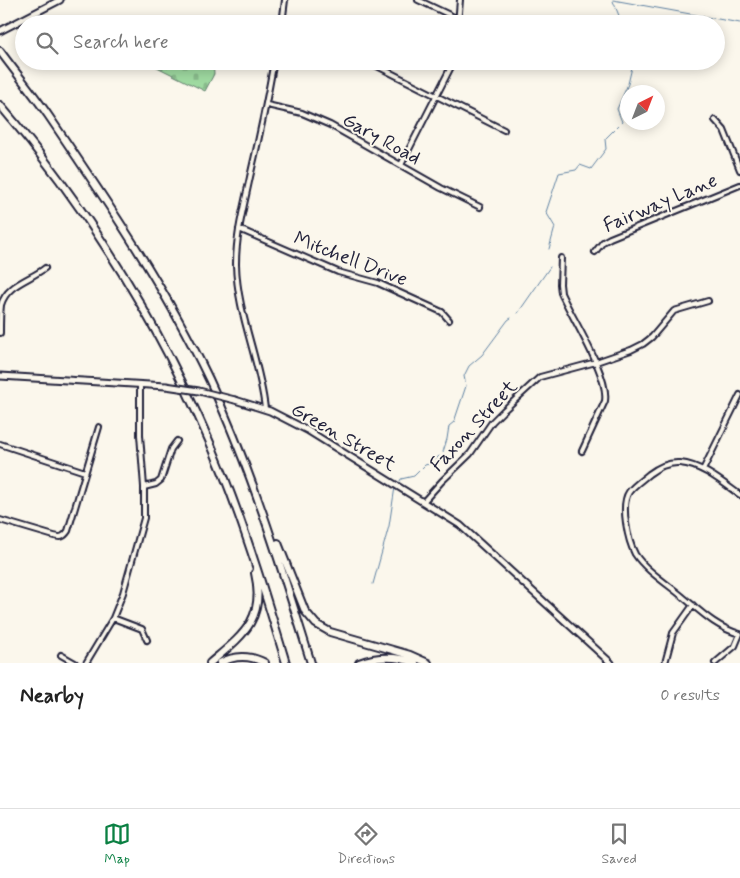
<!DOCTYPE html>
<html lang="en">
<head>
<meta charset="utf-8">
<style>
  body { margin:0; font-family:Mynerve,sans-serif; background:#f2f2f2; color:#222 }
  .compass { position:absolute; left:620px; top:85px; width:45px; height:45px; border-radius:50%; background:#fff; box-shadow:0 2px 12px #0003; rotate:42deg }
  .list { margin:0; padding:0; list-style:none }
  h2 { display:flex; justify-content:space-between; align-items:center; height:65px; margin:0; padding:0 20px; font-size:21px }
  h2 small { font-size:16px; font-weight:400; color:#767676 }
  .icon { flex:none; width:28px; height:28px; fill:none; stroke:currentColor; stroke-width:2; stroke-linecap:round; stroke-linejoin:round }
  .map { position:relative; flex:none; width:740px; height:663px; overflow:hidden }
  .search { position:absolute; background:#fff; box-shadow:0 2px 12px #0003; left:15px; right:15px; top:15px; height:55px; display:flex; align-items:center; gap:12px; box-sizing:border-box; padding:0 18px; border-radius:28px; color:#767676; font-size:19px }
  .sheet { height:145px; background:#fff }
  nav { display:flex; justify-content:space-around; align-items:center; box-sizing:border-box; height:70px; border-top:1px solid #e0e0e0; background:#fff; font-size:14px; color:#767676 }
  nav a { display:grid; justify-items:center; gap:2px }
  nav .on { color:#0b8043 }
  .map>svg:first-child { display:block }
  .cemetery { fill:url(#cemetery-stones); stroke:#607e6e }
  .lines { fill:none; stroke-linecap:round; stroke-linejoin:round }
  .stream { stroke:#6082a3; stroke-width:1 }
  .minor-casing { stroke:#22223b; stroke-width:8 }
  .secondary-casing { stroke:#22223b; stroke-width:9 }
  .motorway-casing { stroke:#22223b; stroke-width:10 }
  .minor { stroke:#fbf7ec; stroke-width:4 }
  .secondary { stroke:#fbf7ec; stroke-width:5 }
  .motorway { stroke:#fbf7ec; stroke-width:6 }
  .secondary-bridge-casing { stroke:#22223b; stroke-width:9; stroke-linecap:butt }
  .secondary-bridge { stroke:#fbf7ec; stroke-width:5 }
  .labels { text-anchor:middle; stroke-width:4; stroke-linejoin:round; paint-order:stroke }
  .street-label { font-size:20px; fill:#22223b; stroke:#fbf7ec }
</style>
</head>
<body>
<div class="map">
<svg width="740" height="663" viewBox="0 0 740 663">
  <defs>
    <pattern id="cemetery-stones" width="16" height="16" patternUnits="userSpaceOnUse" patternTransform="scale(1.25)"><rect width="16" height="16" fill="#9fdaa1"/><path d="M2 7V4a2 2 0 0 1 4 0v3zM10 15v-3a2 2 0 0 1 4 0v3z" fill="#89bb8c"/></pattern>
  </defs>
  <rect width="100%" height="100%" fill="#fbf7ec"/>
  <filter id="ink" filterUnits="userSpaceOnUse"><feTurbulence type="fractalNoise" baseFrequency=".02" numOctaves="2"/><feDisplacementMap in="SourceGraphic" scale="10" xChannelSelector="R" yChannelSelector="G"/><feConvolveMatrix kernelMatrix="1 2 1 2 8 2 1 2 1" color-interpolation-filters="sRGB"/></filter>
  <g filter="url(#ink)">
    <!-- cemetery -->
    <path class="cemetery" d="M151,61H213L214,74L205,91L151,64Z"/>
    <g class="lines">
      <!-- stream -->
      <path class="stream" d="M613,0L740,23
        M613,1L620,18L630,22L632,24
        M549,249L555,227L546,212L559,173L576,170L580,165L591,169L606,149L605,139L622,122L617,109L628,84L633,63L631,61
        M518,313L550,267
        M443,452L447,439L449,426L454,422L466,386L464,376L469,366L482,355L508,320L511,318
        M400,481L401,479L414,476L425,465L432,463L439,456
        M373,584L389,526L395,487"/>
      <!-- minor casing -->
      <g class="minor-casing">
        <path id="minor" d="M418,0L469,24
          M282,24L285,0
          M458,24L460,0
          M367,61L504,130
          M267,105L302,113L330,125L441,188L480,207
          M715,120L724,130L740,170
          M401,165L454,61
          M239,229L338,272L378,283L442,312L449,320
          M595,252L603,242L610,238L740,185
          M561,258L560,284L561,293C573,320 609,375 605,401L582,451
          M0,333C0,324 0,313 1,305C7,284 30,280 45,268
          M265,409C260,360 237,314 236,264C236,234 244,206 250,177C259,139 267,100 274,61
          M0,444L85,472
          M703,470L740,395
          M144,487L156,484L161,480L171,449L177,441
          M424,501L442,481L470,454L492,422L503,411L540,377L596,362L631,350L643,344L652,337L674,311L708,301
          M0,520L54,536C61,538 64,537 68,531L99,427
          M113,618L142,629L147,640
          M740,634C717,628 701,612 683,597C669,585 645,570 635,554C628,541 620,505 629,492C634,485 642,480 649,474C658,467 668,462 680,463C702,465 722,482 740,495
          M61,655L75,663
          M86,663L113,618L123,593L144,518V487L140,435V384
          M665,663L673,633L693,605
          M715,663L735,646L740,634"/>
      </g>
      <!-- secondary casing -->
      <g class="secondary-casing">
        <path id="secondary" d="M0,31L60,0
          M0,376L166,386
          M235,400L270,411L307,430L460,525L611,663"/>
      </g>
      <!-- motorway casing -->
      <g class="motorway-casing">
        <path id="motorway" d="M0,51C16,73 33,93 48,115C106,200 164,285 209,379C252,471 281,566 311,663
          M0,105C94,215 170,342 224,476C248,537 267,600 286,663
          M278,543L305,611L316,624L330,632L410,655L428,663
          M210,663C242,636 266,620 255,573
          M220,663C235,655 250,655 265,663
          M359,663C378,656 396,656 415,663"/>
      </g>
      <!-- minor -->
      <use href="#minor" class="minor"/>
      <!-- secondary -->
      <use href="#secondary" class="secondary"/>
      <!-- motorway -->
      <use href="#motorway" class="motorway"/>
      <!-- secondary-bridge casing -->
      <g class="secondary-bridge-casing">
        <path id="secondary-bridge" d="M166,386L199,391L235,400"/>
      </g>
      <!-- secondary-bridge -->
      <use href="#secondary-bridge" class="secondary-bridge"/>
    </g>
  </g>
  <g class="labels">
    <!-- street labels -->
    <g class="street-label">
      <text transform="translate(382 138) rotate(29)" y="7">Gary Road</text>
      <text transform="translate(660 202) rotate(-23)" y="7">Fairway Lane</text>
      <text transform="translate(351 258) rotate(21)" y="7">Mitchell Drive</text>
      <text transform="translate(473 425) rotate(-47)" y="7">Faxon Street</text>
      <text transform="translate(344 436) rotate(30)" y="7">Green Street</text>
    </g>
  </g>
</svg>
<svg class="compass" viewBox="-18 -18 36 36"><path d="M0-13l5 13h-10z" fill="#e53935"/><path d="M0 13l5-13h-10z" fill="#767676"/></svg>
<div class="search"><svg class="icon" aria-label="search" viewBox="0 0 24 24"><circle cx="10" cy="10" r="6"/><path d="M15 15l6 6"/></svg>Search here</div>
</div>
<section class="sheet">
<h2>Nearby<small>0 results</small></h2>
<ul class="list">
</ul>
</section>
<nav>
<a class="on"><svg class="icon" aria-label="map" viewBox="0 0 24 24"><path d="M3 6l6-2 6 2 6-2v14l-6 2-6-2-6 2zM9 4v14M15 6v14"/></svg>Map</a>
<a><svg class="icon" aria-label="directions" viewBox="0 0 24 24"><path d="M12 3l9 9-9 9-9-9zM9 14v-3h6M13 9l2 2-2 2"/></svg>Directions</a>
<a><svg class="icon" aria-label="saved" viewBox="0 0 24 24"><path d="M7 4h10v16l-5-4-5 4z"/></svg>Saved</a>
</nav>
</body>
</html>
